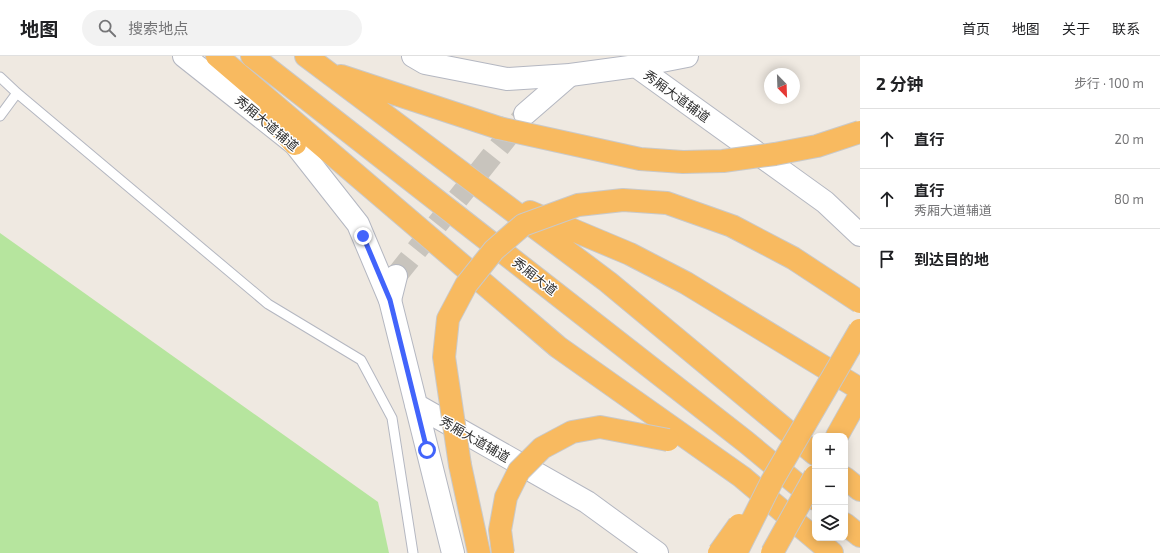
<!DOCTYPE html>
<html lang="zh">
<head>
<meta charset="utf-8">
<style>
  body { margin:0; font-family:"Exo 2","Noto Sans SC",sans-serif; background:#f2f2f2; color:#202124 }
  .controls { position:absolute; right:12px; bottom:12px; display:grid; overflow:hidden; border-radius:8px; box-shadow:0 2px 10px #0003 }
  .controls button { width:36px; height:36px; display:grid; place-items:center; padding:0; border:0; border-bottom:1px solid #e0e0e0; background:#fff; color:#202124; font:20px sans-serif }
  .compass { position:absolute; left:764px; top:12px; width:36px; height:36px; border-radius:50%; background:#fff; box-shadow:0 2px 10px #0003; rotate:157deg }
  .stop { position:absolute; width:12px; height:12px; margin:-9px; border:3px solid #4264fb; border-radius:50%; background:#fff }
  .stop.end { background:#4264fb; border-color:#fff; box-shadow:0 1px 4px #0008 }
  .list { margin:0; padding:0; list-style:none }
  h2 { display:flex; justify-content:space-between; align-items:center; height:52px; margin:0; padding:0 16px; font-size:17px }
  h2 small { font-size:13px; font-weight:400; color:#757577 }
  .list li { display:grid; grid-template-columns:26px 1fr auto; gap:12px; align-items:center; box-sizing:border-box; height:60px; padding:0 16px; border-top:1px solid #e0e0e0 }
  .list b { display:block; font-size:15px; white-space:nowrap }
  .list p { margin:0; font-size:13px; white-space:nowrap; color:#757577 }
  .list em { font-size:13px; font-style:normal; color:#757577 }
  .icon { flex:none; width:22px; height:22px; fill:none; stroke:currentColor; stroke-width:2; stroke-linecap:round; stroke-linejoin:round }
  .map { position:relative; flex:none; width:860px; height:497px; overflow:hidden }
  header { display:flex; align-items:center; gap:24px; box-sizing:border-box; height:56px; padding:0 20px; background:#fff; border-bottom:1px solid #e0e0e0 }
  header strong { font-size:19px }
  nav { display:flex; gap:22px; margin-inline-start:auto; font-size:14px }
  .search { width:280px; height:36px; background:#f2f2f2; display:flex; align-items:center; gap:10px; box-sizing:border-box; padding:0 14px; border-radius:22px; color:#757577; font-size:15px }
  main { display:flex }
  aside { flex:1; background:#fff }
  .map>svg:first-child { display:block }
  .green { fill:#b6e59e }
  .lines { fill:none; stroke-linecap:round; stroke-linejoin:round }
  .tertiary-tunnel { stroke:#c8c4bd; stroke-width:22; stroke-dasharray:22 11; stroke-linecap:butt }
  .service-casing { stroke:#b4b7c1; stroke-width:11 }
  .tertiary-casing { stroke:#b4b7c1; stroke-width:24 }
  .secondary-casing { stroke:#b4b7c1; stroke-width:24 }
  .trunk-casing { stroke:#c9c9c9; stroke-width:24 }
  .service { stroke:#fff; stroke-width:9 }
  .tertiary { stroke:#fff; stroke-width:22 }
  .secondary { stroke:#fff; stroke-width:22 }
  .trunk { stroke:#f8ba60; stroke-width:22 }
  .trunk-bridge-casing { stroke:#c9c9c9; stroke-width:24; stroke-linecap:butt }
  .trunk-bridge { stroke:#f8ba60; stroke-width:22 }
  .route { stroke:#4264fb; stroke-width:5 }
  .labels { text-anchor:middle; stroke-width:3; stroke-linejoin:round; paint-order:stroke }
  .street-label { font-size:13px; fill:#2e2e2e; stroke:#fff }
</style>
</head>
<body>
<header>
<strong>地图</strong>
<div class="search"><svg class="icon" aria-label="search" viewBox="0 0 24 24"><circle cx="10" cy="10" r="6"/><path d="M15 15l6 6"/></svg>搜索地点</div>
<nav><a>首页</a><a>地图</a><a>关于</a><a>联系</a></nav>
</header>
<main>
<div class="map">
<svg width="860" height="497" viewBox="0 0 860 497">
  <rect width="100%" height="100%" fill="#efe9e1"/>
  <!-- green -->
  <path class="green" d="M0,177L378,446L389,497H0Z"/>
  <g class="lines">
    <!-- tertiary-tunnel -->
    <path class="tertiary-tunnel" d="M396,220L523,61"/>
    <!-- service casing -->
    <g class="service-casing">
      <path id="service" d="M0,21L17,37L268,248L361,304L392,362L413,497
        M0,60L17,37"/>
    </g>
    <!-- tertiary casing -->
    <g class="tertiary-casing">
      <path id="tertiary" d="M636,10L687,0
        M525,58L570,19
        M390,244L396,220"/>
    </g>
    <!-- secondary casing -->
    <g class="secondary-casing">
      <path id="secondary" d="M184,0L295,88L358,168L390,244L453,497
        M413,0L425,7L507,23L570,19L636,10L825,146L860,179
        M416,349L587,446L657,497"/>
    </g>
    <!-- trunk casing -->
    <g class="trunk-casing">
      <path id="trunk" d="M217,0L558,291L742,421L832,497
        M252,0L746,386L815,443
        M306,0L608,226L815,398
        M341,20L499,72
        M268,59L295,88
        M530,156L630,198L686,227L860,333
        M837,380L860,339
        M460,409L479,497
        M845,422L860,434
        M845,468L860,480"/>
    </g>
    <!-- service -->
    <use href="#service" class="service"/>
    <!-- tertiary -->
    <use href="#tertiary" class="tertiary"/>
    <!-- secondary -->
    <use href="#secondary" class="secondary"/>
    <!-- trunk -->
    <use href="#trunk" class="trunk"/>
    <!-- trunk-bridge casing -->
    <g class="trunk-bridge-casing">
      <path id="trunk-bridge" d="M499,72L640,103L683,106L723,105L775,98L817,90L860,76
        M460,409L444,301L448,263L466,229L494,194L523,169L578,149L623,144L667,147L732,170L793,202L860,246
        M503,497L500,474L506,441L519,415L542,392L572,376L600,371L668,384
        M719,497L739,469
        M736,497L772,425L860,274
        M772,497L815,420"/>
    </g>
    <!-- trunk-bridge -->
    <use href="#trunk-bridge" class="trunk-bridge"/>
  </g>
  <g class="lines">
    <!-- route -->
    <path class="route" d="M363,180L390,244L427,394"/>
  </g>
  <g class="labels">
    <!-- street labels -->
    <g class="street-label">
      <text transform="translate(677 40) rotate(36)" y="5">秀厢大道辅道</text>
      <text transform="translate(267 67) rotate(40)" y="5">秀厢大道辅道</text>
      <text transform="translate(535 220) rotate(38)" y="5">秀厢大道</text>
      <text transform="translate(475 383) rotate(30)" y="5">秀厢大道辅道</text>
    </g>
  </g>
</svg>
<div class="controls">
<button>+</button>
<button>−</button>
<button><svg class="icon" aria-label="layers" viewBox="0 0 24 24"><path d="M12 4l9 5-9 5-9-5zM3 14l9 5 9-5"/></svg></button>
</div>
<svg class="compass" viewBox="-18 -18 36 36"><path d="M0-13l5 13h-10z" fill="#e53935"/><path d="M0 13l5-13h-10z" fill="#757577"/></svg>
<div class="stop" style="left:427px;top:394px"></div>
<div class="stop end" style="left:363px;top:180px"></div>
</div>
<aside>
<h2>2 分钟<small>步行 · 100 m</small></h2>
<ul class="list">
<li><svg class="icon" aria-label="ahead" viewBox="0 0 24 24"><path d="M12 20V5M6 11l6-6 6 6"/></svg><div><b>直行</b></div><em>20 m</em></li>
<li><svg class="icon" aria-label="ahead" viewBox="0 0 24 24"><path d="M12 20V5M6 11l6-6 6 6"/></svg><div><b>直行</b><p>秀厢大道辅道</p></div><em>80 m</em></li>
<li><svg class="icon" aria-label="arrive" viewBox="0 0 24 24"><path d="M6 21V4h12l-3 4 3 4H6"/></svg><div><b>到达目的地</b></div></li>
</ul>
</aside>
</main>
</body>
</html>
